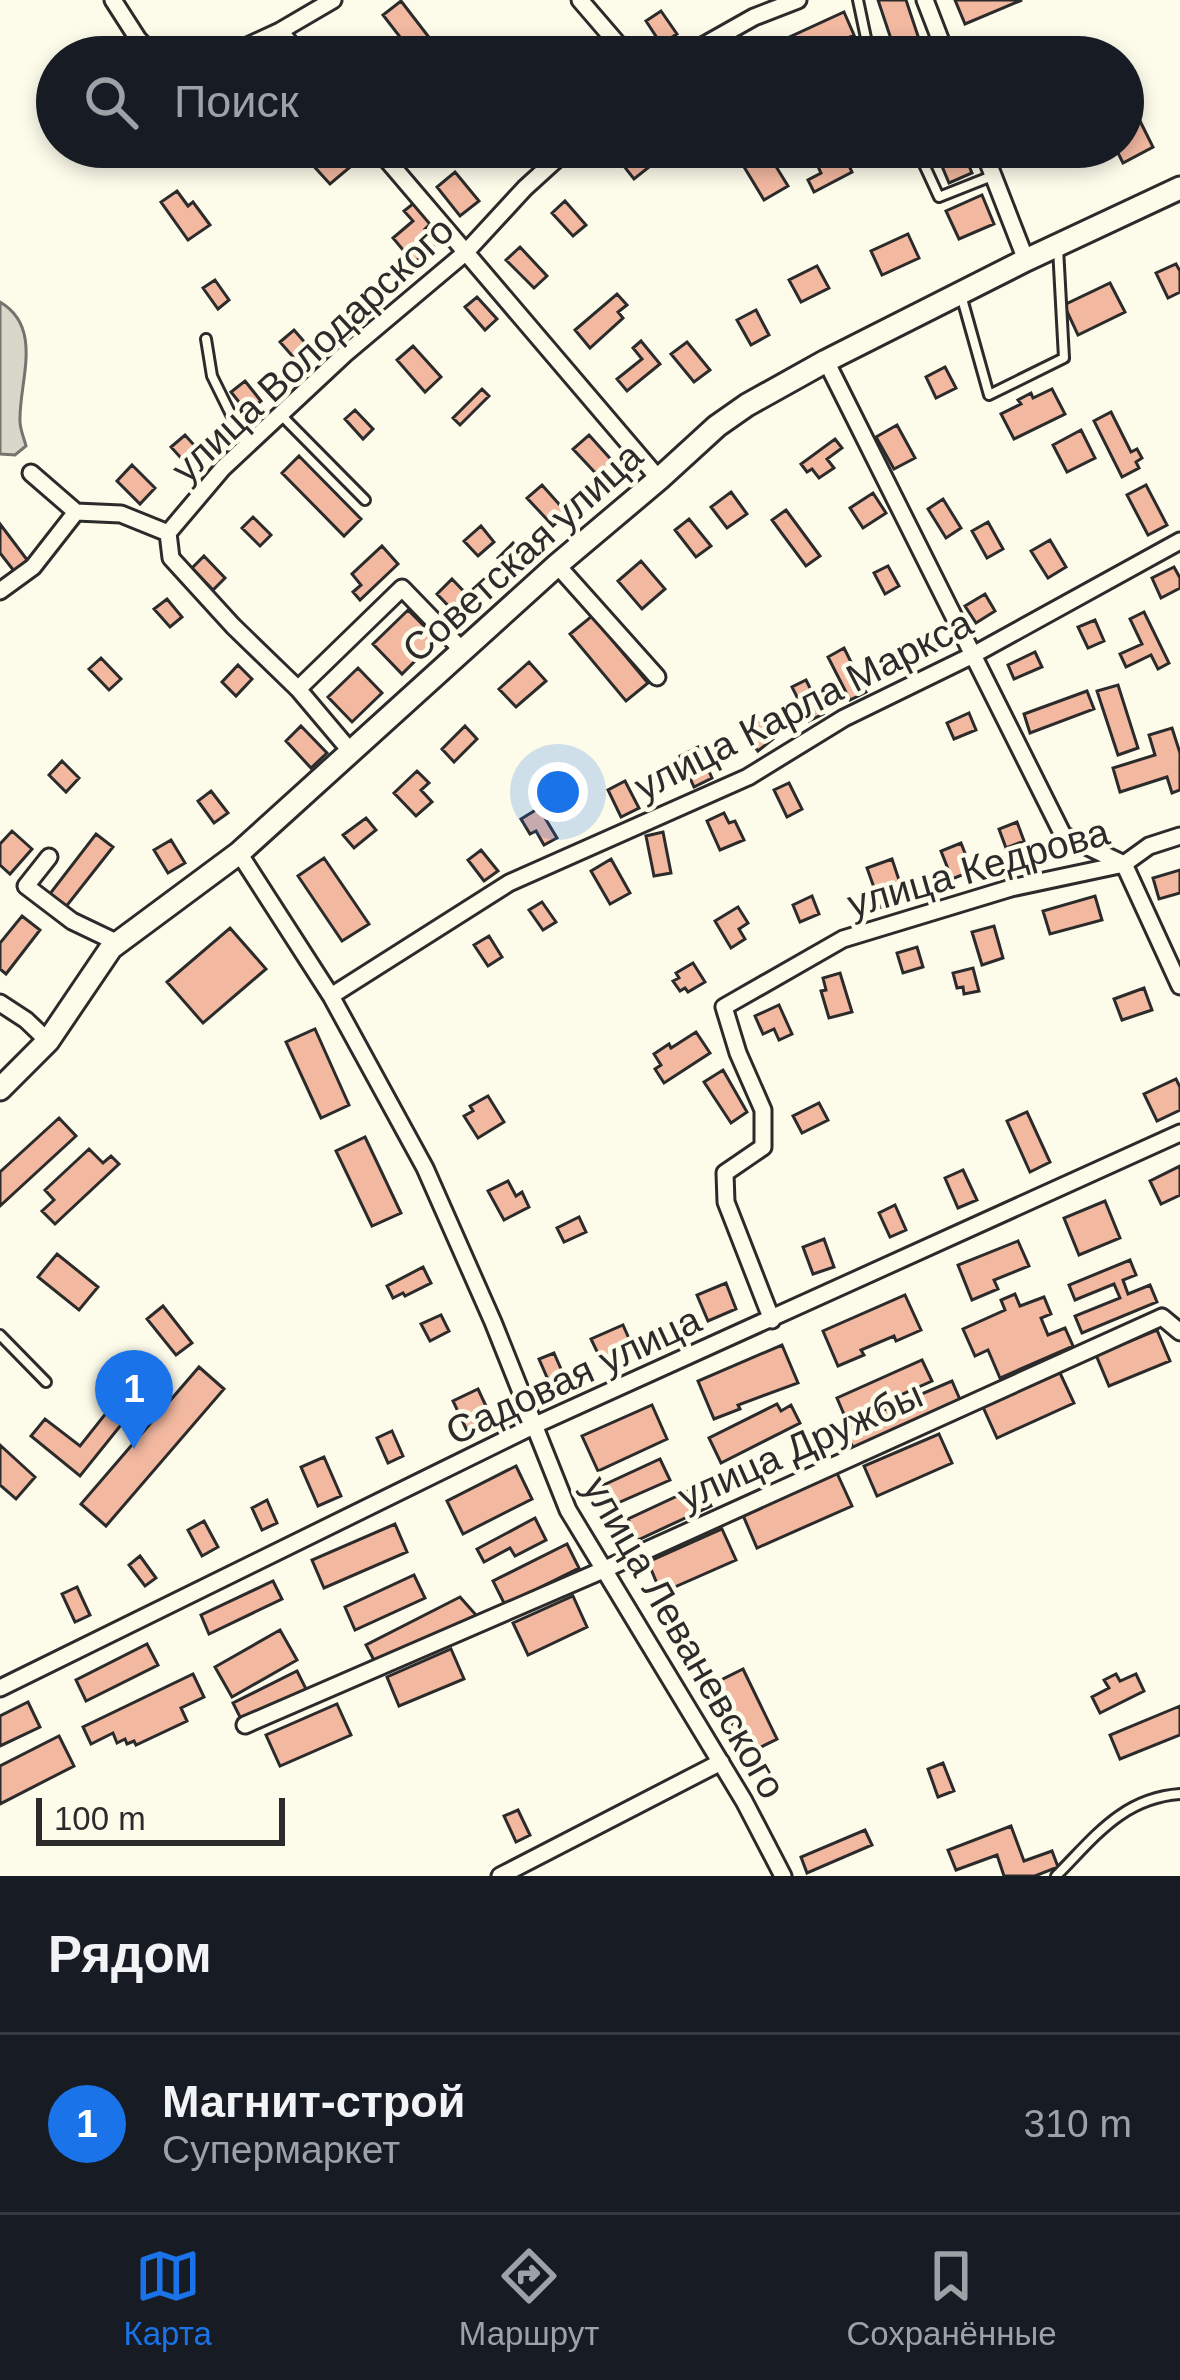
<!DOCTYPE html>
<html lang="ru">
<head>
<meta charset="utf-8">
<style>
  body { margin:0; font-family:Arial,sans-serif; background:#242831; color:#f1f3f6 }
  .scale { position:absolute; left:36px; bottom:30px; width:249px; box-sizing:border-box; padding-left:12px; border:6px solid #2b2b2b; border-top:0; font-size:33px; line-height:42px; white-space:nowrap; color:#2b2b2b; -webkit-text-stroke:9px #fdfbea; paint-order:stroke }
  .you { position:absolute; left:558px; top:792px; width:42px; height:42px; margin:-30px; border:9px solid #fff; border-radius:50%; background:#1a73e8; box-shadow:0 0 0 18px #1a73e833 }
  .badge { display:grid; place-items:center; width:78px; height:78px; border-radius:50%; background:#1a73e8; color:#fff; font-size:39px; font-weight:700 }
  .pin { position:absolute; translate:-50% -99px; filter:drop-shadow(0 3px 6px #0008) }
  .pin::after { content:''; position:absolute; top:63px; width:42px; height:36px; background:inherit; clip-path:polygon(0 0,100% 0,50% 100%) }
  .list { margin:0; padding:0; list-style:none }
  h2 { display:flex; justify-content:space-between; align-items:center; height:156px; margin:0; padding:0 48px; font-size:51px }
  h2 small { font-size:39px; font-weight:400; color:#9ea1a6 }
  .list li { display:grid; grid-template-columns:78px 1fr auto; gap:36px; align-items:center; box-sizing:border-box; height:180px; padding:0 48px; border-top:3px solid #363941 }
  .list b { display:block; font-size:45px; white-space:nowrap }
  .list p { margin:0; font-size:39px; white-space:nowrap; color:#9ea1a6 }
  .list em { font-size:39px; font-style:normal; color:#9ea1a6 }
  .icon { flex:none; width:66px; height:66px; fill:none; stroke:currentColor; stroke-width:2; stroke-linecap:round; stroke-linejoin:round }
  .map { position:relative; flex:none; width:1180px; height:1876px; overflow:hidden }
  .search { position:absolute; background:#171b24; box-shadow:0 6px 18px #0003; left:36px; right:36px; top:36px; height:132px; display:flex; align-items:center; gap:30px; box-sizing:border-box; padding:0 42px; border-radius:66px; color:#9ea1a6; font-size:45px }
  .sheet { height:336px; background:#171b24 }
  nav { display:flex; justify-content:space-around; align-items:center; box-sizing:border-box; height:168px; border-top:3px solid #363941; background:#171b24; font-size:33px; color:#9ea1a6 }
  nav a { display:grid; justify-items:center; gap:6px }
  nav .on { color:#1a73e8 }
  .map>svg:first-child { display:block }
  .water { fill:#d8d7c9; stroke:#74746e; stroke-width:3 }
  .building { fill:#f2b8a0; stroke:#2b2b2b; stroke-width:3 }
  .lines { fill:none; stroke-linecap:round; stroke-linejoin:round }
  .lane-casing { stroke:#2b2b2b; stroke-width:14 }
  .street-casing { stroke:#2b2b2b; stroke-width:21 }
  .secondary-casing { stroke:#2b2b2b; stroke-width:27 }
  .lane { stroke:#fdfbea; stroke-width:8 }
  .street { stroke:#fdfbea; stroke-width:15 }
  .secondary { stroke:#fdfbea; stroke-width:21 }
  .labels { text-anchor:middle; stroke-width:9; stroke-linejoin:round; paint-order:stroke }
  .street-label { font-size:39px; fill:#2b2b2b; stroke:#fdfbea }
</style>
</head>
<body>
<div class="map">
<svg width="1180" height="1876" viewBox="0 0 1180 1876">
  <rect width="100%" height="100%" fill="#fdfbea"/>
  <!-- water -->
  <path class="water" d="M0,302C43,327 20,379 20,418C19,427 24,438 26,446L15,455L0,454Z"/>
  <!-- building -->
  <path class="building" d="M878,0H906L925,57H897Z
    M955,0H1022L965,24Z
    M401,1L428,36L410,50L383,15Z
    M661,11L677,34L661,44L646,21Z
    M844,12L854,35L806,57H764L761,50Z
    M1140,121L1153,147L1123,163L1115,147H1123V130Z
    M327,147L331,153L338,147H354L362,157L330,184L310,162Z
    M627,147H633L649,167L634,179L616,156Z
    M732,147H764L788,186L764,200Z
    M818,147H869L846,159L852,172L814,192L808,180L821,173L815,160L823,155Z
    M934,147H961L972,173L949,183Z
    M455,172L479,201L460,216L437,187Z
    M177,191L188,206L193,202L210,225L188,240L161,202Z
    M982,195L994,224L959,239L946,211Z
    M565,201L586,225L573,236L552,213Z
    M414,203L431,223L425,229L437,243L414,263L393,238L413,221L404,211Z
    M908,234L919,258L882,275L871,251Z
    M520,247L547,276L534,288L506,260Z
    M1176,264L1180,271V292L1168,298L1156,273Z
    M817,266L829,288L801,302L789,280Z
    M215,280L229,300L218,309L203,288Z
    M1110,283L1125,312L1078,335L1064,305Z
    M617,294L627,305L618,312L623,318L590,348L575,330Z
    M477,297L497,319L485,330L465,307Z
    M756,310L769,335L751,345L737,320Z
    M294,330L315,354L301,366L280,342Z
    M641,341L660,364L627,391L617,379L642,359L633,348Z
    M687,342L710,370L694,382L671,354Z
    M413,346L441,377L425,392L397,360Z
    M945,367L956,388L936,398L926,377Z
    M245,381L261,401L247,412L231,392Z
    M482,389L489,396L460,425L453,418Z
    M1052,389L1065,414L1014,439L1001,414L1021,404L1018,400L1031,393L1033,398Z
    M355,410L373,429L363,439L345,419Z
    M1111,412L1131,452L1137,449L1142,458L1136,462L1139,468L1122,477L1094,421Z
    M897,425L915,458L894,469L876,437Z
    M1081,430L1095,458L1067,472L1053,445Z
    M185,435L203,455L189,467L171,447Z
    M589,435L616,465L601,479L573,449Z
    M835,439L842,448L827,459L834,468L819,478L812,469L807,472L801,464Z
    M299,456L361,519L344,536L282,473Z
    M132,465L155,488L140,504L117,481Z
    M542,485L567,513L553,526L527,498Z
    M1146,485L1167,525L1148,535L1127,495Z
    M731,492L747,514L727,528L711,507Z
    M873,493L886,513L863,528L850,508Z
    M943,499L961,528L946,538L928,509Z
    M786,510L820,556L806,566L772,520Z
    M253,517L271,535L260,546L242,528Z
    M689,519L711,546L696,557L675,530Z
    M988,522L1003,549L987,558L972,531Z
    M0,524L28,561L14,571L0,553Z
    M481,526L494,542L478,556L464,541Z
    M1050,540L1066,567L1048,578L1031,551Z
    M513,543L527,558L511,573L498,558Z
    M382,546L398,564L360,600L353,592L361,585L352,574Z
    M204,556L225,578L213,590L192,568Z
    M641,561L665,589L642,609L618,581Z
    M888,566L899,586L885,594L874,573Z
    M1174,567L1180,578V588L1161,598L1152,578Z
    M452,579L474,602L459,617L437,594Z
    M985,594L995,611L976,623L965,606Z
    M167,599L182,617L170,627L154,609Z
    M408,610L437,639L402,674L373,644Z
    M1144,612L1169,663L1158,669L1151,655L1126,667L1120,654L1142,644L1130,619Z
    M592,616L648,683L626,701L570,634Z
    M1095,620L1104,641L1088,648L1078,627Z
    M844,648L866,692L850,700L828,657Z
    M1035,652L1042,667L1014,679L1008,665Z
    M101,658L121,679L109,690L89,669Z
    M529,662L546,681L516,707L499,689Z
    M238,665L252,679L236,696L222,682Z
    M358,668L382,693L352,722L328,697Z
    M806,680L823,714L809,721L792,687Z
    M1118,685L1138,748L1118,755L1097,691Z
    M1087,691L1094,709L1030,733L1024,714Z
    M969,713L976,730L954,739L947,723Z
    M759,720L773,739L758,751L744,732Z
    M301,726L327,753L311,768L286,741Z
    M465,726L477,739L454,762L442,749Z
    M1172,728L1180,753V790L1172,793L1167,777L1120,792L1113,768L1155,755L1149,735Z
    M698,747L712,778L694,787L680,756Z
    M62,761L79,778L66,792L49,775Z
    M417,771L429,783L421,790L432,802L416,816L394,793Z
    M625,781L639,808L621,817L608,790Z
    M789,783L802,809L787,817L774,790Z
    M211,791L228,813L214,823L198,801Z
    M539,808L557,838L544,845L536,831L530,834L521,819Z
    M724,813L729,823L735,821L744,840L720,850L707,821Z
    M366,818L376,830L354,848L343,835Z
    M1017,822L1024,841L1006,848L999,829Z
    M12,831L32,849L10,874L0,865V844Z
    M663,832L671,873L654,876L646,836Z
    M96,834L113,847L65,908L49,895Z
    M171,840L185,863L168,873L154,850Z
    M961,843L972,871L952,879L941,851Z
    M481,850L498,871L484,881L468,860Z
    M324,858L369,924L342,941L298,876Z
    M611,859L630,893L610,904L591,871Z
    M892,859L905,898L881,907L867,868Z
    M1180,870V893L1159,899L1153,878Z
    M812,896L819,914L800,922L793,905Z
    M1095,896L1102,920L1050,934L1043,911Z
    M542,902L556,922L543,930L529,910Z
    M738,907L748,923L739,929L745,939L731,948L715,921Z
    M22,916L40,930L6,974L0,969V943Z
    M994,926L1003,958L982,965L972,932Z
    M230,928L266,969L203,1023L167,982Z
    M489,936L502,957L488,966L474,945Z
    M917,947L923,967L903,973L897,953Z
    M693,963L705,982L688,992L685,988L680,991L673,981L679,978L676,973Z
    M973,968L979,991L964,994L963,987L957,988L953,973Z
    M840,973L852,1012L829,1018L821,991L826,990L823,978Z
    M1144,988L1152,1010L1122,1020L1114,999Z
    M779,1005L792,1034L779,1040L774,1029L763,1034L755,1016Z
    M315,1029L349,1105L321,1118L286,1042Z
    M696,1032L710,1053L664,1083L655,1069L661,1065L654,1054L669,1044L671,1048Z
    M723,1070L747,1112L731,1123L704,1082Z
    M1176,1079L1180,1087V1110L1157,1121L1144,1094Z
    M488,1096L504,1122L478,1138L464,1116L473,1111L470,1106Z
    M819,1103L828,1120L802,1133L793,1116Z
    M1027,1112L1050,1162L1030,1172L1007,1121Z
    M59,1118L76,1136L0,1206V1172Z
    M365,1137L401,1213L372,1226L336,1151Z
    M89,1149L103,1163L111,1156L119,1164L55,1224L42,1211L54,1200L45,1190Z
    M1180,1166V1195L1161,1204L1150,1181Z
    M963,1170L977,1200L958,1208L945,1178Z
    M508,1181L516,1196L522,1192L529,1207L504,1220L488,1191Z
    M1105,1201L1120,1238L1079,1255L1064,1218Z
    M895,1205L906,1230L890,1237L879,1213Z
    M579,1217L586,1232L564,1242L557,1228Z
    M824,1239L834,1267L813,1274L803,1247Z
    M1018,1241L1029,1266L994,1280L998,1289L972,1300L958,1265Z
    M57,1254L98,1287L79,1310L38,1277Z
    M1130,1260L1136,1275L1123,1280L1128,1294L1150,1285L1157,1302L1082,1333L1075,1316L1120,1298L1114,1284L1075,1300L1069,1285Z
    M423,1267L431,1283L405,1296L403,1293L393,1298L387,1286Z
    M726,1283L736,1309L708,1321L697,1295Z
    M1015,1294L1020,1306L1044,1297L1051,1314L1041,1318L1048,1335L1065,1328L1073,1346L1000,1378L988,1350L975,1356L963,1329L1005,1310L1001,1300Z
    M905,1295L921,1330L896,1341L894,1336L861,1350L864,1355L838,1366L823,1331Z
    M163,1306L192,1343L176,1355L147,1319Z
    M441,1315L449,1331L430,1341L421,1324Z
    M623,1325L634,1350L603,1364L591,1339Z
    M1157,1330L1170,1361L1109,1386L1096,1355Z
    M782,1345L798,1383L738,1405L740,1409L714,1419L698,1381Z
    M554,1353L568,1385L553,1391L539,1359Z
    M922,1360L932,1381L846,1419L837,1398Z
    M199,1367L224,1389L106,1526L81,1504Z
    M1060,1373L1074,1403L997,1438L983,1407Z
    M952,1381L961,1402L853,1448L844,1427Z
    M478,1389L493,1421L468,1433L453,1401Z
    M118,1398L133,1410L80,1476L31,1436L45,1419L80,1446Z
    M777,1404L781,1411L791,1405L800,1423L721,1463L709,1438Z
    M652,1405L667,1439L598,1471L582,1436Z
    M392,1431L403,1456L388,1463L377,1438Z
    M939,1434L952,1463L877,1496L864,1466Z
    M0,1445L35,1477L16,1499L0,1485Z
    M324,1457L341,1496L318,1506L301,1467Z
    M660,1459L670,1480L604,1509L595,1489Z
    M516,1466L532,1499L463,1534L447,1501Z
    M836,1471L852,1506L757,1548L742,1513Z
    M701,1485L711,1506L638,1540L628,1519Z
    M267,1500L277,1523L262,1530L252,1508Z
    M535,1518L546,1540L515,1556L510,1548L484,1562L477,1549Z
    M204,1521L218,1547L202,1556L188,1530Z
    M395,1524L407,1552L324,1588L312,1560Z
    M722,1529L736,1560L661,1593L648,1562Z
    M567,1544L579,1568L505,1605L493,1581Z
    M140,1556L156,1578L145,1586L129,1565Z
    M414,1575L425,1598L355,1630L345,1607Z
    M273,1581L282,1599L209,1634L201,1615Z
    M77,1587L90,1615L75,1622L62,1594Z
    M573,1596L587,1627L528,1655L513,1623Z
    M460,1597L476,1615L377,1666L366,1645Z
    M280,1630L297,1660L232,1697L215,1667Z
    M147,1644L158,1665L86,1701L76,1680Z
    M451,1649L464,1679L399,1706L387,1677Z
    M743,1669L777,1739L747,1754L713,1684Z
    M297,1671L307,1691L243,1723L233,1703Z
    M193,1674L204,1697L181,1708L187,1721L136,1745L134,1741L127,1744L125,1739L117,1743L113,1733L91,1744L83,1727Z
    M1116,1674L1120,1681L1136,1674L1144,1691L1100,1713L1092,1697L1109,1688L1104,1680Z
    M28,1702L40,1727L0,1746V1716Z
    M337,1704L351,1735L280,1766L266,1735Z
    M1180,1706V1735L1120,1759L1110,1735Z
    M59,1736L74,1766L0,1804V1766Z
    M943,1763L954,1791L938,1797L928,1769Z
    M518,1810L530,1835L516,1842L504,1816Z
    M1011,1826L1024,1861L1052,1851L1058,1867L1035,1876H1004L997,1855L956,1870L948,1850Z
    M865,1830L872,1845L807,1873L801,1857Z"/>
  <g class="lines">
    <!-- lane casing -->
    <g class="lane-casing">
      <path id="lane" d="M858,0L870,57
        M853,57L867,52
        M916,147L939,197L992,176
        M230,159L248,147
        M961,295L989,395L1064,358L1058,248
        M206,339L212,376L246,445
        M282,416L365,500
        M0,1335L46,1382
        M1056,1876C1094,1838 1122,1798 1180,1794"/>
    </g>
    <!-- street casing -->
    <g class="street-casing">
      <path id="street" d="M113,0L138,39L155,57
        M580,0L629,57
        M925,0L947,57
        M280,31L301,57
        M224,57L280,31L333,0
        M683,57L754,17L798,0
        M376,147L659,479
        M982,147L1026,260
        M826,361L1063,835L1124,864L1180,986
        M31,473L76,512L121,514L168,533L223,468L345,354L465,253L525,188L570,147
        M168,533L171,558L233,626L298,689L352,753
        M557,565L657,677
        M0,591L33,567L76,512
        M298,689L402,588L462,650
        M239,853L331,996L425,1168L493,1322L568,1510L744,1801L783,1876
        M49,857L26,886L72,921L118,943
        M331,996L509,883L748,777L844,718L973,655L1180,541
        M0,1003L26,1020L48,1041
        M772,1320L726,1202L725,1173L763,1147V1110L738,1053L724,1007L843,939L1011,888L1124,864L1149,846L1180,836
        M0,1688L533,1426L1180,1133
        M245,1725L603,1570L1162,1317L1180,1332
        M500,1876L721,1762"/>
    </g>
    <!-- secondary casing -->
    <g class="secondary-casing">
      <path id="secondary" d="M0,1089L48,1041L111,948L239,853L557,565L659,479L717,426L747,405L826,361L1026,260L1180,188"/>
    </g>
    <!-- lane -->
    <use href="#lane" class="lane"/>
    <!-- street -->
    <use href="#street" class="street"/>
    <!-- secondary -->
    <use href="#secondary" class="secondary"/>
  </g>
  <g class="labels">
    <!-- street labels -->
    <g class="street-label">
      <text transform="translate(312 349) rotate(-43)" y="14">улица Володарского</text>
      <text transform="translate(522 552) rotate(-42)" y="14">Советская улица</text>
      <text transform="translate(803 704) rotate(-27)" y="14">улица Карла Маркса</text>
      <text transform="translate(978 867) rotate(-16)" y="14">улица Кедрова</text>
      <text transform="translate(573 1375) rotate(-25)" y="14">Садовая улица</text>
      <text transform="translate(800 1445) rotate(-24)" y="14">улица Дружбы</text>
      <text transform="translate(685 1637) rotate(60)" y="14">улица Леваневского</text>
    </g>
  </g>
</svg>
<div class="scale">100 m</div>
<div class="you"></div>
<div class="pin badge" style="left:134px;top:1449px">1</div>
<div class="search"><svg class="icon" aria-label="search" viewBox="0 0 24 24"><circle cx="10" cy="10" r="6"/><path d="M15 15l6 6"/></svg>Поиск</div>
</div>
<section class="sheet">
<h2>Рядом<small></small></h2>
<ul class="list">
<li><span class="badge">1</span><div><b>Магнит-строй</b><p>Супермаркет</p></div><em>310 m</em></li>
</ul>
</section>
<nav>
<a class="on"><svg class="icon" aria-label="map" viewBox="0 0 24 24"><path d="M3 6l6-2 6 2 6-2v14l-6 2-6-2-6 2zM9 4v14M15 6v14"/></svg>Карта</a>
<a><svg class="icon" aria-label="directions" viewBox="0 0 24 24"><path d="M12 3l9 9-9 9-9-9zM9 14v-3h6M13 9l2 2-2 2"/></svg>Маршрут</a>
<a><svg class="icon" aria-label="saved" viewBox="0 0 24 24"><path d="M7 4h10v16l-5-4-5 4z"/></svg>Сохранённые</a>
</nav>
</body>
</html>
